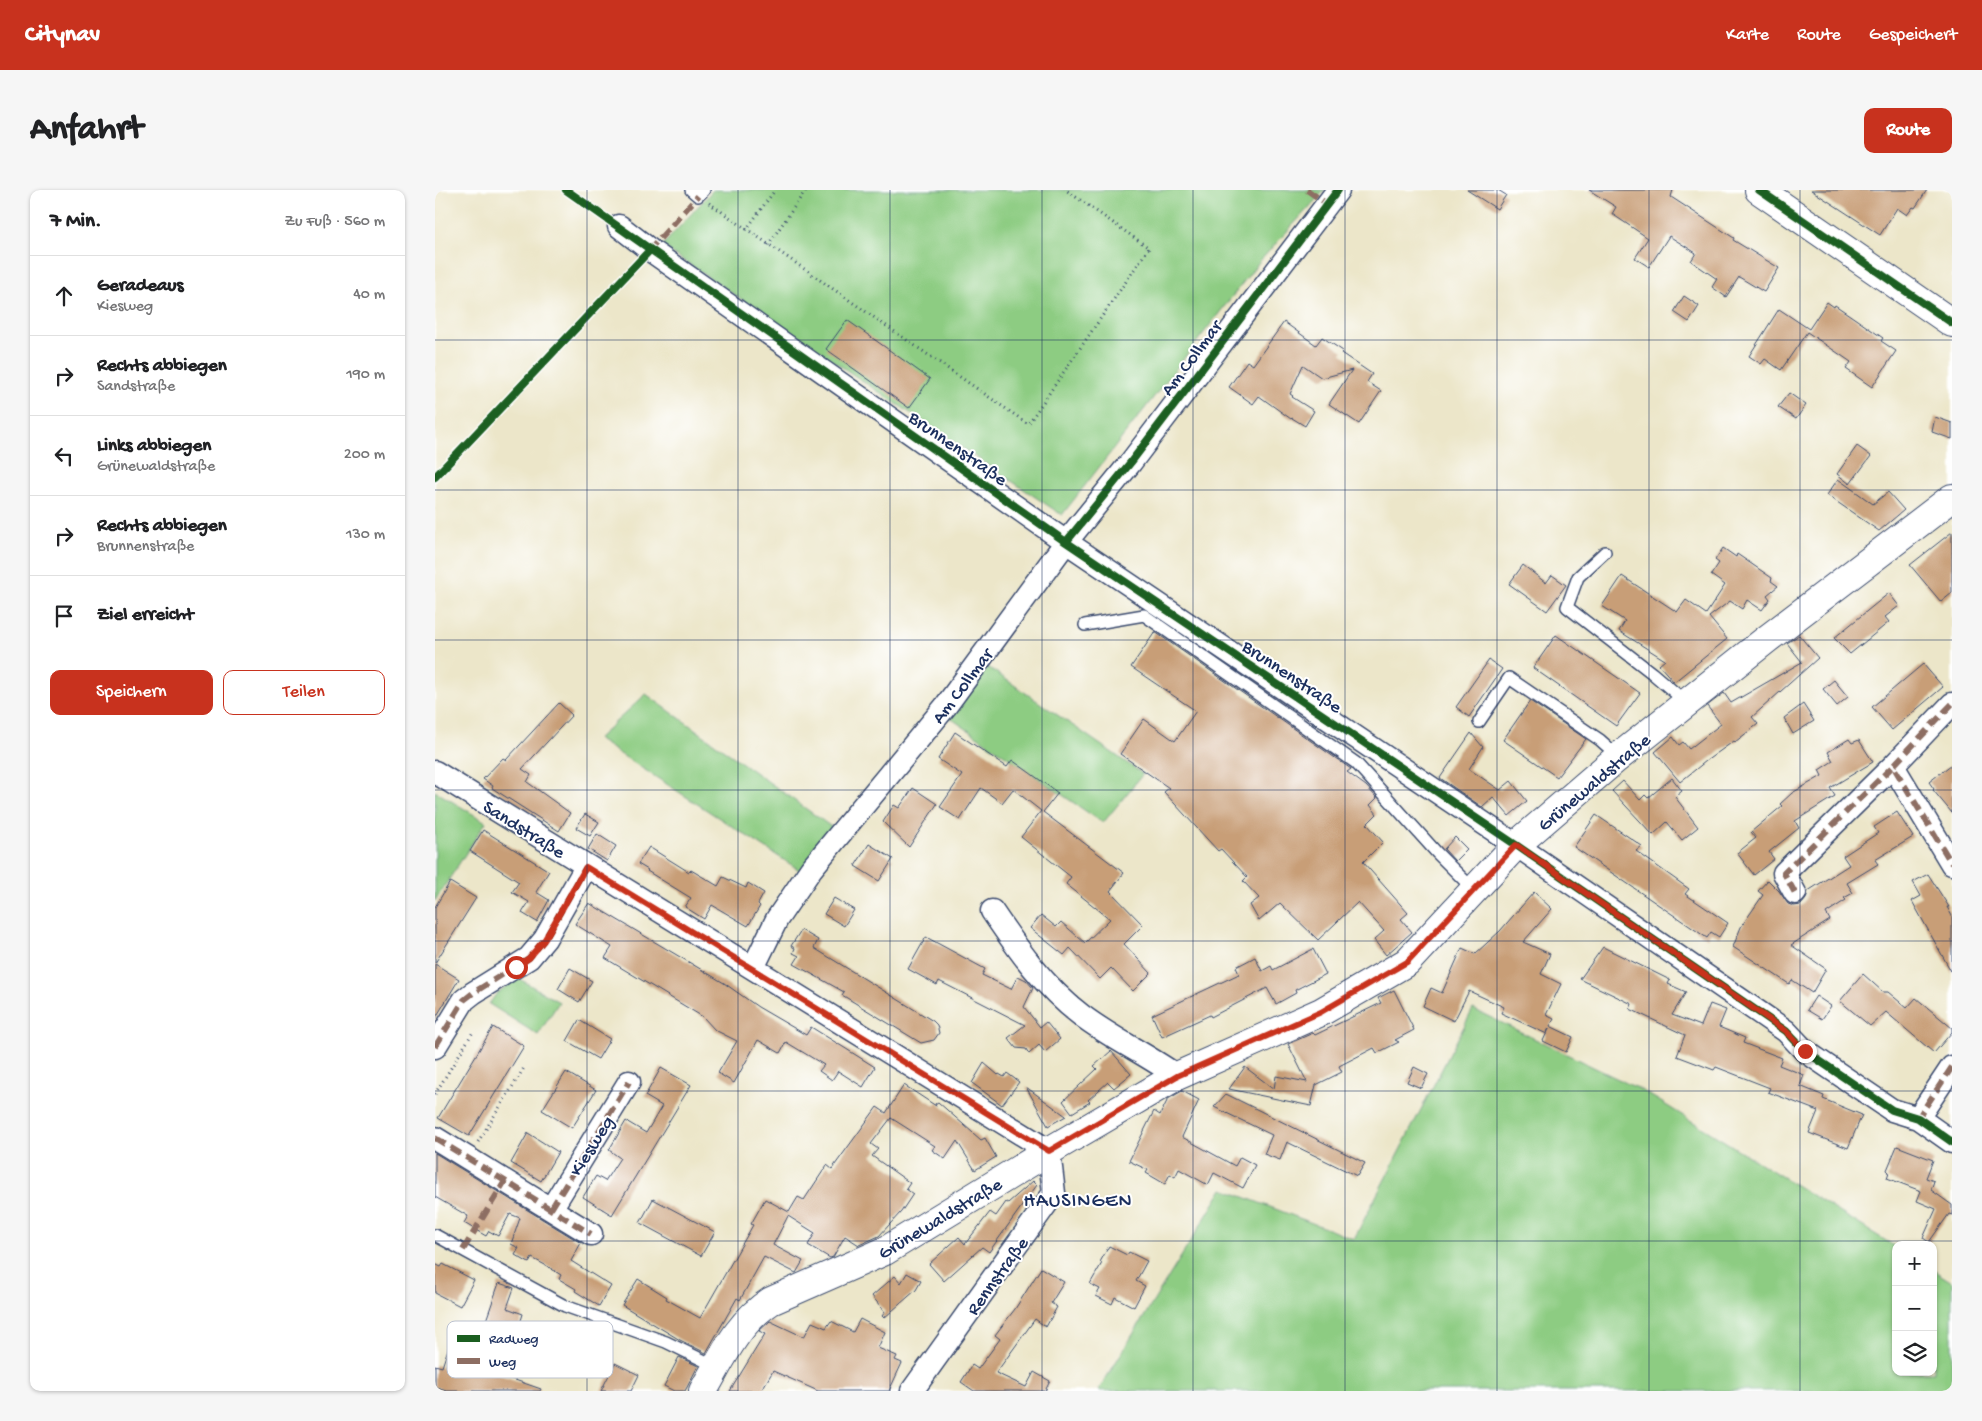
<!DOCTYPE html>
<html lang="de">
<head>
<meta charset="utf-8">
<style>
  body { margin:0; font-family:"Gochi Hand",sans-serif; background:#f6f6f6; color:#202124 }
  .controls { position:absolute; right:15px; bottom:15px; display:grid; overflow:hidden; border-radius:10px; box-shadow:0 1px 4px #0004 }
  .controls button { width:45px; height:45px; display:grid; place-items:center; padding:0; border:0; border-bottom:1px solid #e0e0e0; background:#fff; color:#202124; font:25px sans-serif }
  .stop { position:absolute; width:15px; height:15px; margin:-11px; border:4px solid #c8321e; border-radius:50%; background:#fff }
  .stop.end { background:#c8321e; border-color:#fff; box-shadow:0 1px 5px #0008 }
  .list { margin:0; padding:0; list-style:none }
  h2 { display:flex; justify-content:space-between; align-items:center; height:65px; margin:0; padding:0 20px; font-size:21px }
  h2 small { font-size:16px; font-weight:400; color:#757577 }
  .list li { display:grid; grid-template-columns:32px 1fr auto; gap:15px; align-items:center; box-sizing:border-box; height:80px; padding:0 20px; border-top:1px solid #e0e0e0 }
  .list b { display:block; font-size:19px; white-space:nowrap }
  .list p { margin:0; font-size:16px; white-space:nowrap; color:#757577 }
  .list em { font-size:16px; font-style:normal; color:#757577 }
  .actions { display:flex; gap:10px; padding:15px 20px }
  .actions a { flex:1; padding:11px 0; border:1px solid #c8321e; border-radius:10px; text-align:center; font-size:18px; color:#c8321e }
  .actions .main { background:#c8321e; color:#fff }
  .icon { flex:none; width:28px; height:28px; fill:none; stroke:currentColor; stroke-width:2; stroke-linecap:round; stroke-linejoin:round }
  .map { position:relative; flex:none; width:1517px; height:1201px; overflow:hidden; border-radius:10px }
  header { display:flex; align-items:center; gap:30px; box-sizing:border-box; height:70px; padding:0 25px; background:#c8321e; color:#fff }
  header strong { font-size:24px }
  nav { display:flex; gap:28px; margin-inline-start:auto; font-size:18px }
  .intro { display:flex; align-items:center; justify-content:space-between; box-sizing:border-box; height:120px; padding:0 30px }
  h1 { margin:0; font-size:35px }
  .button { padding:12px 22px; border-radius:10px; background:#c8321e; color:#fff; font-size:18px; font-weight:700 }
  main { display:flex; gap:30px; padding:0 30px }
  aside { flex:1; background:#fff; border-radius:10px; box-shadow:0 1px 4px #0004 }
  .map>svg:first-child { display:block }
  .green { fill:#8dcc82; stroke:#547e70 }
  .building { fill:#c89e77 }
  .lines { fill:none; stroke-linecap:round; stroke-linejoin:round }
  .lane-casing { stroke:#3a4a6e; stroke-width:14 }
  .street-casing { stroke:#3a4a6e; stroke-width:25 }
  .secondary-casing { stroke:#3a4a6e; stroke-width:30 }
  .path { stroke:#3a4a6e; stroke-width:3; stroke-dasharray:1 4; stroke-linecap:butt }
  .lane { stroke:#fff; stroke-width:11 }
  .street { stroke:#fff; stroke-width:22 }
  .secondary { stroke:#fff; stroke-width:28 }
  .quiet { stroke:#8d6e63; stroke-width:6; stroke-dasharray:12 6; stroke-linecap:butt }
  .cycleway-casing { stroke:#fff; stroke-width:11 }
  .cycleway { stroke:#1b5e20; stroke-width:8 }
  .route { stroke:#c8321e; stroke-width:6 }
  .grid { fill:none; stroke:#1b2f5e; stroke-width:1; stroke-opacity:0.55 }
  .labels { text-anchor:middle; stroke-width:4; stroke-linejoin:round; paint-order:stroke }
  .street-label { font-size:19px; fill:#1b2f5e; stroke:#fff }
  .neighbourhood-label { font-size:20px; letter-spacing:1px; fill:#1b2f5e; stroke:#fff }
  .key { fill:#fff; stroke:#bbc1cf; stroke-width:1 }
  .key-label { font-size:14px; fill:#1b2f5e }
</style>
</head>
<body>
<header>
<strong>Citynav</strong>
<nav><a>Karte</a><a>Route</a><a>Gespeichert</a></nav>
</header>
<div class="intro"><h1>Anfahrt</h1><a class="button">Route</a></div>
<main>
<aside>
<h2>7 Min.<small>Zu Fuß · 560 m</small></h2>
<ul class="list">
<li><svg class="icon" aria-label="ahead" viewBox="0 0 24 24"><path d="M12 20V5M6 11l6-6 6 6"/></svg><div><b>Geradeaus</b><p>Kiesweg</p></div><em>40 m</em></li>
<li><svg class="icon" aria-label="right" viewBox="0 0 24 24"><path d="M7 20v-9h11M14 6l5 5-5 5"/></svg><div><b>Rechts abbiegen</b><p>Sandstraße</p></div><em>190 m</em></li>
<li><svg class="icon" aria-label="left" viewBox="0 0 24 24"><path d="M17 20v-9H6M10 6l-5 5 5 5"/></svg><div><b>Links abbiegen</b><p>Grünewaldstraße</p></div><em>200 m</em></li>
<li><svg class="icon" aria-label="right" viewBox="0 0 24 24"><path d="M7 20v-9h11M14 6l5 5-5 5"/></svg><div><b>Rechts abbiegen</b><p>Brunnenstraße</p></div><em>130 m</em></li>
<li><svg class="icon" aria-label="arrive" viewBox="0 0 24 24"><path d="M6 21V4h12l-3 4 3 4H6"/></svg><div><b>Ziel erreicht</b></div></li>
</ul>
<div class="actions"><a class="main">Speichern</a><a>Teilen</a></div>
</aside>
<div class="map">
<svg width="1517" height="1201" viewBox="0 0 1517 1201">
  <rect width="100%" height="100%" fill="#fff"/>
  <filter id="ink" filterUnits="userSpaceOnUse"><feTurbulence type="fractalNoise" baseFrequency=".02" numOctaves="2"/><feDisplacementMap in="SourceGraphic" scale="10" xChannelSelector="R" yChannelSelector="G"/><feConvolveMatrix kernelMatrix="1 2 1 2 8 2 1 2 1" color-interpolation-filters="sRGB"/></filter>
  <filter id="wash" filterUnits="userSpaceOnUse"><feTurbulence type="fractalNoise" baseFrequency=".0096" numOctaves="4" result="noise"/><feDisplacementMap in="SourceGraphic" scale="20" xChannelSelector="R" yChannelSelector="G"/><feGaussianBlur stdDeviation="1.12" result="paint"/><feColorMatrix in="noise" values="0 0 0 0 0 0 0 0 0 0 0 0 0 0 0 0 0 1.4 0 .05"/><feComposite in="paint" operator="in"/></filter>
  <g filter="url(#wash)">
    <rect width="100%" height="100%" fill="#ece6c9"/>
    <!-- green -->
    <path class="green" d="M278,0H890L824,72L627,325L227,56Z
      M553,477L708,584L668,633L514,527Z
      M211,504L402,641L369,683L162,549Z
      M0,601L51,632L0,711Z
      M83,788L124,812L103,845L54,814L62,803Z
      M1038,819L1208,901L1461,1057V1182H1498V1080L1517,1092V1201H663L788,999L919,1049Z"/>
    <g id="blocks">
      <!-- building -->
      <path class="building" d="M1032,0H1063L1071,5L1062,19Z
        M1154,0H1238L1236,7L1299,48L1298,50L1344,78L1329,102L1304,87L1291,107L1277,97L1282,89L1256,71L1261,63L1234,46L1214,77L1200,68L1213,48L1177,24L1181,17Z
        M1376,0H1492L1480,18L1478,17L1472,25L1462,18L1445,45Z
        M1249,106L1264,116L1254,132L1239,122Z
        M1392,112L1399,117L1400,115L1422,130L1448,148L1446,151L1461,161L1437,197L1411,179L1416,172L1372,142L1346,180L1330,169L1326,174L1314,166L1344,119L1374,139Z
        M412,130L495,189L474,218L391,159Z
        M849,132L881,155L887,147L908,161L906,163L937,184L932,192L946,201L924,234L894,214L917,180L887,188L868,175L855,204L858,206L857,207L879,221L870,236L857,228L856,229L824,206L818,214L794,197L812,171L818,175Z
        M1354,203L1371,215L1361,229L1343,217Z
        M1500,227L1517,233V249L1497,242Z
        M1422,256L1436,266L1415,294L1402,284Z
        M1403,289L1438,314L1453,302L1469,320L1444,341L1392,305Z
        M1517,342V403L1506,412L1475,375Z
        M1288,358L1301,367L1302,364L1337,388L1336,391L1343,396L1332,405L1335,409L1327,420L1312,410L1307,419L1295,411L1274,427L1292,449L1239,492L1224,475L1230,470L1184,441L1190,431L1167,416L1187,386L1242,422L1251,410L1271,424L1290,395L1276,385L1284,373L1280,370Z
        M1088,375L1111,393L1117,385L1131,395L1112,421L1074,394Z
        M1454,403L1464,416L1450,427L1454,432L1415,464L1399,448Z
        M720,442L916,579L912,582L931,596L942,608L935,615L942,624L932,634L948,652L928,672L973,723L966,729L977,742L951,765L939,750L949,741L923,712L883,750L845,713L824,731L815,715L824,708L808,691L812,687L786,659L783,661L729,602L734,598L685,564L709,529L740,551L761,521L696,477Z
        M1121,445L1205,503L1181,536L1098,478Z
        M1364,445L1383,468L1317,527L1323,534L1300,552L1299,551L1271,571L1245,592L1220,562L1238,547L1244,555L1248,552L1254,559L1286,534L1272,516L1289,503L1296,513L1367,472L1352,453Z
        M1054,470L1067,479L1034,527L1021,517Z
        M1488,474L1508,497L1457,540L1437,517Z
        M1399,490L1413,507L1402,516L1388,499Z
        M1095,511L1151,549L1122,587L1068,550Z
        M124,513L137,525L87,579L96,585L92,592L135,623L124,641L57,598L58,596L48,589L68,568L71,570Z
        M1368,514L1379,531L1358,544L1349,528Z
        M520,542L572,577L577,570L623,603L608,622L689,683L675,701L708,735L689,754L716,783L698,801L676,778L665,789L635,758L629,765L595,738L606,725L621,737L626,732L650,753L675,729L631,694L636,687L586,647L606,621L578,599L567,613L546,598L525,630L505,617L527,585L503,569Z
        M1036,543L1048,557L1034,579L1065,600L1076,591L1092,611L1074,626L1058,607L1047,617L1005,588Z
        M1414,549L1417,553L1424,550L1438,572L1395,598L1400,606L1360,631L1364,638L1334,662L1339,669L1319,685L1302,663L1321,648L1316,642L1347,616L1345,614L1357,603L1387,586L1384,580L1398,571L1393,562Z
        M1517,574V623L1498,600L1499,599L1494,592Z
        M1237,588L1247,601L1240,607L1263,637L1247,650L1232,632L1218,645L1177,601L1188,591L1205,610L1210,605L1213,608Z
        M478,598L502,614L474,657L448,632L459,615L464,618Z
        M1462,622L1478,647L1440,670L1443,674L1412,693L1418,703L1409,708L1411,710L1391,723L1395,730L1356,755L1391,779L1377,803L1357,790L1354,794L1298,757L1306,737L1328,705L1323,701L1333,690L1344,701L1353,714L1359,716L1366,715L1371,709L1373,701L1414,675L1408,666L1443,643L1439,637Z
        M150,624L164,632L155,646L141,638Z
        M1161,625L1207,656L1201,661L1254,699L1250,704L1293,733L1284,747L1276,742L1272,748L1139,657Z
        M48,640L114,681L101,702L114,710L102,732L87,723L94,712L77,702L84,692L35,661Z
        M162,644L181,656L172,671L153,659Z
        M1020,647L1032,659L1020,671L1009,659Z
        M434,654L458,669L444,691L420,676Z
        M214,657L254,682L256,680L283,696L288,687L311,698L313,693L329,703L323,714L325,716L313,736L277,715L269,729L250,717L256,708L212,681L213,680L203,674Z
        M1493,684L1514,717H1512L1517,726V783L1477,711L1486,706L1478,692Z
        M15,692L41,708L0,773V717Z
        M1099,702L1117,719L1088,752L1115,764L1106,784L1126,794L1111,825L1119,829L1115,836L1138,847L1131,862L1108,851L1114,838L1112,844L1066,823L1069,817L1034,801L1019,831L988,816L996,798L1007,803L1027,758L1040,764L1065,741Z
        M399,708L419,720L409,736L389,724Z
        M154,713L289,793L323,817L371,845L376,837L440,877L428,897L403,881L397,890L384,881L389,875L351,852L345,863L323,850L299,893L283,883L302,851L280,840L268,827L170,768L177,757L140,734Z
        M366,740L383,750L379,758L498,831L502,835L504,843L499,850L486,853L407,805L409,802L359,774L364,766L358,763L360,758L356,756Z
        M491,747L550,779L547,785L576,799L583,786L591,790L598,798L589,817L605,837L611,832L625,849L610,862L604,855L594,864L591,859L581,858L573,848L590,835L504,791L502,795L473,779Z
        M1168,757L1235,790L1233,794L1251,802L1237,825L1266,836L1275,814L1291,820L1284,837L1310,848L1308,853L1347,868L1344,875L1369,885L1365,896L1389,906L1388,909L1427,925L1413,958L1374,943L1383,921L1333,902L1335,898L1281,877L1279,880L1242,866L1250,845L1195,819L1197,814L1145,789Z
        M878,759L891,784L860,800L861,803L841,814L832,798L776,827L775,825L727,847L717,825L804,784L801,777L820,767L827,781L836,776L838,780Z
        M0,774L24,789L0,829Z
        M135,778L157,791L144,812L123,799Z
        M1428,784L1448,802H1453L1472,818L1481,808L1517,838V842L1499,863L1451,822L1435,836L1405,811Z
        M959,800L979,840L960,850L964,852L942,863L939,858L904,876L907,882L881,895L876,916L794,899L810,877L839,899L841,886L872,892L853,854L878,843L880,845L946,813L943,808Z
        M1381,806L1396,816L1387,829L1372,820Z
        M144,830L175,849L163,869L132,851Z
        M58,837L89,856L34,946L3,928Z
        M676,861L696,884L679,898L673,892L653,910L655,912L637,923L628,911L662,879L659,876Z
        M549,873L563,885L564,884L569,887L572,883L584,892L567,915L537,893Z
        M979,877L993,884L986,898L972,892Z
        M226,878L256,895L177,1025L148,1007L161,986L170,991L185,968L174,960L191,931L211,943L227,916L210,906Z
        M131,882L161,900L137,938L107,920Z
        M469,895L501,916L500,914L503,912L546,950L550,948L561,967L540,980L522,951L510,969L497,960L500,956L456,928L436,954L443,959L437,966L475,993L471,999L478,1004L466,1022L444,1046L424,1055L410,1046L398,1067L395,1068L373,1055L380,1043L353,1026L338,1055L368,1071L361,1083L329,1067L305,1110L302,1108L271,1163L245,1150L187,1115L203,1089L232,1107L231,1109L265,1128L318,1035L316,1034L330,1009L354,1022L363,1007L369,1010L392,975L397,979L442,917L451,923Z
        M591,897L631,926L613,936Z
        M747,901L764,910L747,947L800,976L805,967L820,975L808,998L779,983L773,995L744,979L740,987L735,984L730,994L711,983L713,980L694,971L719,921L725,925L733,909Z
        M791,904L930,973L922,986L852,952L845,970L829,964L837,945L779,917Z
        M93,943L123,962L106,991L76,973Z
        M1462,956L1498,970L1491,988L1499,991L1496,1000L1517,1015V1025L1514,1024L1494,1052L1488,1048L1501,1019L1482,1011L1486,1001L1452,988L1454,982L1452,980Z
        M0,963L146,1053L136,1071L176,1096L164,1116L140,1101L141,1099L124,1089L126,1085L112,1076L97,1068L94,1073L80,1065L84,1058L76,1054L85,1028L75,1024L63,1046L54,1041L51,1046L29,1033L33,1026L0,1007Z
        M598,991L602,995L554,1062L547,1057L509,1091L494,1074L524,1047L530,1054L555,1022L561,1026L571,1012L573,1013Z
        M218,1009L280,1042L266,1066L205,1033Z
        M674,1056L692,1065L694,1062L712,1071L701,1091L710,1096L699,1117L680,1107L677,1114L661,1106L665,1099L655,1094L667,1073L665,1072Z
        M0,1074L6,1077L8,1074L39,1090L25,1116L0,1103Z
        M606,1078L629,1092L616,1113L622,1117L611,1137L600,1129L561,1183L591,1197L599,1182L615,1191L610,1201H539L526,1192L537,1175L543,1179L565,1149L560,1145L580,1119Z
        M472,1083L486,1091L481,1100L449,1128L447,1126L450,1122L437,1106L460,1086L466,1093Z
        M64,1093L79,1098L72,1118L88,1124L83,1140L67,1135L51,1180L106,1199L105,1201H11L0,1197V1175L7,1177L14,1156L39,1165Z
        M425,1129L450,1142L443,1158L462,1166L460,1170L467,1173L454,1201H383L338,1181L326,1201H295L330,1144L324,1141L335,1131L369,1147L377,1132L391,1138L396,1131L418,1142Z
        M244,1167L263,1176L250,1201H239L229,1196Z
        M180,1173L204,1185L196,1201H166Z"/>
    </g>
  </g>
  <g filter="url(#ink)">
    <use href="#blocks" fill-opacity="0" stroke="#3a4a6e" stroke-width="1"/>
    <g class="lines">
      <!-- lane casing -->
      <g class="lane-casing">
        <path id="lane" d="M256,0L263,6L269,0
          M1170,362L1143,387L1132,417L1217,483L1252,513
          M650,435L709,425L921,573L1002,663L1039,700
          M1044,532L1074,488L1165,550L1184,567
          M0,1045L130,1116L231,1152L282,1177"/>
      </g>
      <!-- street casing -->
      <g class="street-casing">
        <path id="street" d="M184,36L215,60L631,352L1081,655L1351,841L1370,861L1457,920L1483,928L1517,952
          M1517,514L1458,576L1517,674
          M0,582L614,961L619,1003L477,1201
          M1360,703L1349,683L1458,576
          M557,721C582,758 609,797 646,825C676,848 711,864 742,886
          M318,778L342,729L376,679L510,517L631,352L696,272L903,0
          M0,857L29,810L38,803L94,768L110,749L151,677
          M1483,928L1517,877
          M0,948L156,1044
          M116,1019L194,892"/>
      </g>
      <!-- secondary casing -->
      <g class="secondary-casing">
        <path id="secondary" d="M1324,0L1517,133
          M268,1201C288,1167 302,1133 336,1111L450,1061L614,961L742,886L886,822L972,772L1081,655L1181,569L1332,449L1517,308"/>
      </g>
      <!-- path -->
      <path class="path" d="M274,13L593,234L714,58L631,0
        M311,40L340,0
        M333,55L371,0
        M0,904L38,842
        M43,952L89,878"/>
      <!-- lane -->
      <use href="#lane" class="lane"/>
      <!-- street -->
      <use href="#street" class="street"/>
      <!-- secondary -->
      <use href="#secondary" class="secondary"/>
      <!-- quiet -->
      <path class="quiet" d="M872,0L892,14
        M213,62L263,6
        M1517,514L1458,576L1517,674
        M1360,703L1349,683L1458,576
        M0,857L29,810L38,803L94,768L110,749L151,677
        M1486,930L1483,928L1517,877
        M0,948L156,1044
        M116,1019L194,892
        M28,1060L70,991"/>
      <!-- cycleway casing -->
      <g class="cycleway-casing">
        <path id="cycleway" d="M131,0L631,352L1081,655L1351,841L1370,861L1457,920L1483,928L1517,952
          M1324,0L1517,133
          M0,287L215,60
          M631,352L696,272L903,0"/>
      </g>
      <!-- cycleway -->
      <use href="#cycleway" class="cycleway"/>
    </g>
  </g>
  <g class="lines" filter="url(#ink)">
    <!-- route -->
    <path class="route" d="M81,777L94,768L110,749L151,677L614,961L742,886L886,822L972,772L1081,655L1351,841L1370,861"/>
  </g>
  <!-- grid -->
  <path class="grid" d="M152,0V1201M303,0V1201M455,0V1201M607,0V1201M758,0V1201M910,0V1201M1062,0V1201M1214,0V1201M1365,0V1201M0,150H1517M0,300H1517M0,450H1517M0,600H1517M0,751H1517M0,901H1517M0,1051H1517"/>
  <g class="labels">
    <!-- street labels -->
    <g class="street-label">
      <text transform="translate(755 167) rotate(-53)" y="7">Am Collmar</text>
      <text transform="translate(524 257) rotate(35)" y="7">Brunnenstraße</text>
      <text transform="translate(858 485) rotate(34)" y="7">Brunnenstraße</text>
      <text transform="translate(526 495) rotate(-53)" y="7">Am Collmar</text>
      <text transform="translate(1158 591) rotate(-40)" y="7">Grünewaldstraße</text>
      <text transform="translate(90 638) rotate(32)" y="7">Sandstraße</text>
      <text transform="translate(155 955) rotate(-58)" y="7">Kiesweg</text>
      <text transform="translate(504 1027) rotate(-31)" y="7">Grünewaldstraße</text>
      <text transform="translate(561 1085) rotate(-54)" y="7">Rennstraße</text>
    </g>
    <!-- neighbourhood labels -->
    <g class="neighbourhood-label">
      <text x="643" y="1016">HAUSINGEN</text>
    </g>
  </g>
  <!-- legend -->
  <rect x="12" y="1131" width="166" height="57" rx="8" class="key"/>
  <rect x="22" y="1145" width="23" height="7" fill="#1b5e20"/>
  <rect x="22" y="1168" width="23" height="6" fill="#8d6e63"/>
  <g class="key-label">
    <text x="54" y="1153">Radweg</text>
    <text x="54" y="1176">Weg</text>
  </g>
</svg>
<div class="controls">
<button>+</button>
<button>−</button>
<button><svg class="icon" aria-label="layers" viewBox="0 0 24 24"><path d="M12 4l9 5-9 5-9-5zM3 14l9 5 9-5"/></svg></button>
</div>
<div class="stop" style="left:81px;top:777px"></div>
<div class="stop end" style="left:1370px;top:861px"></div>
</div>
</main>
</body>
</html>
